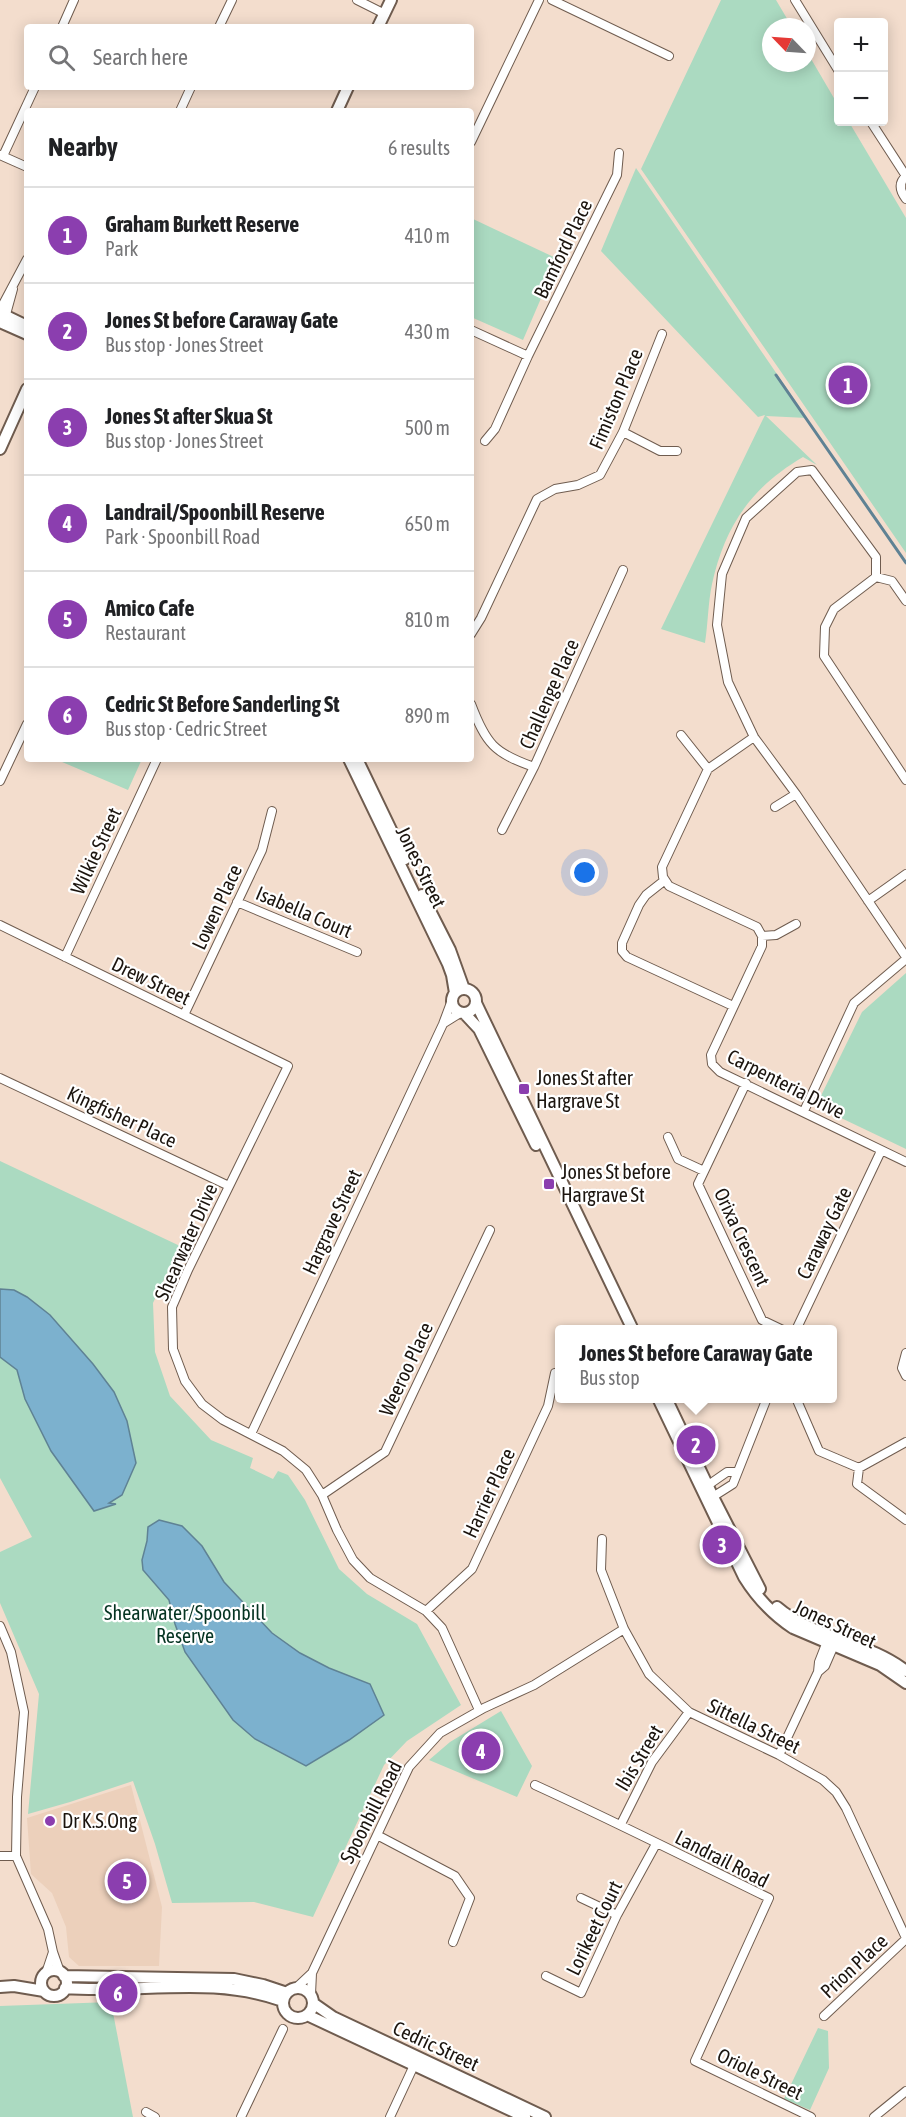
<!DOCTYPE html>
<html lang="en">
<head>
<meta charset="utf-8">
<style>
  body { margin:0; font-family:"Asap Condensed",sans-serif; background:#f6f6f6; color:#202124 }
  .controls { position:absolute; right:18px; top:18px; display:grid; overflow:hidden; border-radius:6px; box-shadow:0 3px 15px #0003 }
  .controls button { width:54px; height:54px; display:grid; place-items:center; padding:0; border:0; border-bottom:2px solid #e0e0e0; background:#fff; color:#202124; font:30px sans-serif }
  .compass { position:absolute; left:762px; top:18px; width:54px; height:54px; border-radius:50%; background:#fff; box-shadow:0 3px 15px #0003; rotate:295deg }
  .you { position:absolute; left:585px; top:873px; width:21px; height:21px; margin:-15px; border:4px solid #fff; border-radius:50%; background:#1a73e8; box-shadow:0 0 0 9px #1a73e833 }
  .badge { display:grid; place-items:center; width:39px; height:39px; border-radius:50%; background:#8b3eaf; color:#fff; font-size:20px; font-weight:700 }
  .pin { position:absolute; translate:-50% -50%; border:3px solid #fff; box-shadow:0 2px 6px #0006 }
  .popup { position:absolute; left:555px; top:1325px; width:282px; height:78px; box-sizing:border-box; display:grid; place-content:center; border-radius:6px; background:#fff; filter:drop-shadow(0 2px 4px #0005); font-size:20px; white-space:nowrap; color:#757577 }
  .popup b { font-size:22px; color:#202124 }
  .popup::after { content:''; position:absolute; left:50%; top:100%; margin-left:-12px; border:12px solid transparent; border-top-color:#fff }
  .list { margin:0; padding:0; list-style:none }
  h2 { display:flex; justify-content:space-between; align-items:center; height:78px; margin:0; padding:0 24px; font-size:26px }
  h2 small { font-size:20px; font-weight:400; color:#757577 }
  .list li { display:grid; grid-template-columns:39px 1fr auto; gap:18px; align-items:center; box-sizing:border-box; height:96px; padding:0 24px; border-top:2px solid #e0e0e0 }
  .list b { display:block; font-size:22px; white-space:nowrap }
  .list p { margin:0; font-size:20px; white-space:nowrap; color:#757577 }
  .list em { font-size:20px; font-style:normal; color:#757577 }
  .icon { flex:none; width:33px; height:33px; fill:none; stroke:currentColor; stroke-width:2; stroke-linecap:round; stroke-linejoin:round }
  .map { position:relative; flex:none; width:906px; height:2117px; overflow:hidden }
  .search { position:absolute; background:#fff; box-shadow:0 3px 15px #0003; left:24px; top:24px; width:450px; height:66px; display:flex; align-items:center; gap:15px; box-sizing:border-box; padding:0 21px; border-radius:6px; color:#757577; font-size:22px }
  .panel { position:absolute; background:#fff; box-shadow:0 3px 15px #0003; left:24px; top:108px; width:450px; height:654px; border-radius:6px }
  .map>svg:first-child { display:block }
  .built { fill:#ecd0bb }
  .green { fill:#abdac1 }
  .water { fill:#7cb1ce; stroke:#5f8294; stroke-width:1.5 }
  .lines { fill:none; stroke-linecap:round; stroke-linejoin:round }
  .stream { stroke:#5f8294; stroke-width:3 }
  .street-casing { stroke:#6f5c4f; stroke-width:10 }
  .secondary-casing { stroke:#6f5c4f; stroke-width:14 }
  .street { stroke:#fff; stroke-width:8 }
  .secondary { stroke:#fff; stroke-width:10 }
  .poi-dot { fill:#8b3eaf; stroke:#fff; stroke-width:2 }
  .labels { text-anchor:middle; stroke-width:4.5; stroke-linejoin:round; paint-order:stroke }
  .street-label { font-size:20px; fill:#1b140e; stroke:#fff }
  .poi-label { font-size:20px; fill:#1b140e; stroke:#fff; text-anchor:start }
  .park-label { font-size:20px; fill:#043321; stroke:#fff }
</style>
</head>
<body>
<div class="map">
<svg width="906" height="2117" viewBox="0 0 906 2117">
  <rect width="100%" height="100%" fill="#f3ddcd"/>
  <!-- built -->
  <path class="built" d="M131,1785L162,1907L159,1966H79L69,1957L66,1927L52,1893L31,1874L27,1818Z"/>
  <!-- green -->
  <path class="green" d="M721,0H776L792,27H771V63H807V52L838,105V122H849L906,218V553L641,169Z
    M636,168L807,418L766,416L817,465L803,457C752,487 725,525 712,584C708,603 708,624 705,643L661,629L765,415L758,417L601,251Z
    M471,218L558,259L523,340L471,317Z
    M55,759H142L128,790Z
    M906,973V1149L816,1106L862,1012Z
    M0,1161L180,1246L153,1303L155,1352L170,1396L211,1440L253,1458L250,1468L273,1479L278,1471L288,1475L305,1500L339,1569L367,1594L417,1624L461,1705L407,1741L384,1765L313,1917L254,1902L172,1903L155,1844L133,1781L70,1802L28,1814L39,1694L0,1603V1552L32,1537L0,1478Z
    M501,1711L532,1766L517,1797L429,1760L450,1742Z
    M111,2002L133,2117H0V2006Z
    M818,2028L828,2031L829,2068L810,2110L784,2099Z"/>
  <!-- water -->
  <path class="water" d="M0,1289L14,1290L27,1297L50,1315L93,1364L114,1392L127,1421L136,1463L122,1495L109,1503L116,1504L94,1511L51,1451L25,1399L17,1370L0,1357Z
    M159,1520L182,1526L202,1546L224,1582L272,1633L300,1653L329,1668L370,1684L384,1715L349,1740L306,1766L255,1739L233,1720L185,1652L175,1624L169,1600L143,1570L142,1560L147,1541L148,1527Z"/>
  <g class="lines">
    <!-- stream -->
    <path class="stream" d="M776,375L906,563"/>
    <!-- street casing -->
    <g class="street-casing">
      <path id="street" d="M357,0L385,14
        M552,0L669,56
        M795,0L838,70
        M62,27L74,0
        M219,27L232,0
        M180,111L191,87
        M871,122L906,176
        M471,142L539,0
        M0,155L27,167
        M3,156L35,87
        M906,176C898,183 900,191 906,199
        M0,310L27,259
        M5,318L13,289
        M471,330L528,356
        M623,432L660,451H677
        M485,441L495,429L528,356L617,175L619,153
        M876,577V557L812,470L797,472L746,518L722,574L717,625L728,682L754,737L796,794L906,957
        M906,601L892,581L876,577L834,609L825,627L824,656L906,780
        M471,634L481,618L537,499L555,489L578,485L600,475L623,432L662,334
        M471,704C486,744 494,753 534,767
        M681,735L708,769
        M754,737L708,769L662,867L663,877L669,886L757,927L762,936V946L711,1055L712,1064L720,1072L906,1162
        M0,781L27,724
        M775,807L796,794
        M502,830L534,767L623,570
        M665,880L646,895L639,905L622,943V951L627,957L733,1006
        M868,901L906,874
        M237,902L357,952
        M0,925L288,1066L188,1270L172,1307L173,1349L185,1381L202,1404L223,1420L283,1451L306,1470L322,1495L337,1530L353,1560L370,1578L426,1611L442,1628L479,1710
        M762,936L776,935L796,924
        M65,957L157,759
        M184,1015L262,850L272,811
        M444,1023L460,1013
        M0,1078L229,1186
        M746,1083L698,1184L762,1320L783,1330
        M804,1111L854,1003L906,959
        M668,1137L678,1159L704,1171
        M796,1330L881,1151
        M906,1353L902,1368L906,1376
        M796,1398L819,1451L859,1468L906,1442
        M251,1434L443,1024L452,1000
        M859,1468L857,1484L906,1520
        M704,1488L727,1472H736
        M322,1495L385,1452L490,1230
        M711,1498L733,1484L767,1398
        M602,1539L601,1570L624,1629L649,1674L689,1712L779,1755L823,1780L836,1792L846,1808L906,1938
        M426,1611L472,1569L548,1406L555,1373
        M0,1626L11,1652L24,1712L17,1797L16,1856L48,1929L53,1952L60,1972
        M818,1672L825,1666L835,1643
        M779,1755L818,1672L819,1662L828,1639
        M535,1785C614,1821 691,1860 769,1898L695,2061L811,2117
        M621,1824L652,1762L689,1712
        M377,1835L455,1876L470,1898L453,1942
        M0,1856H16
        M581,1898L617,1915
        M46,1973L53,1952
        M546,1976L581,1993L617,1915L656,1844
        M296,1988L312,1973
        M311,1994L312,1973L409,1767L440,1733L484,1708L534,1685L624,1629
        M824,2016L906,1939
        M146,2112L155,2117
        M241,2117L283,2029
        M390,2117L416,2061
        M874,2117L906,2091"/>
    </g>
    <!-- secondary casing -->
    <g class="secondary-casing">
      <path id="secondary" d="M378,27L391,0
        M337,111L348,87
        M0,313L27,326
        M0,322L27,334
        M0,449L27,389
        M349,759L448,964L452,975L455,993
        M357,759L405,859
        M422,895L450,950L464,989
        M452 1001a12 12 0 1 1 24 0a12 12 0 1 1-24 0Z
        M476,1003L633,1330
        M465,1014L479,1029L536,1145
        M658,1398L744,1577C757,1598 772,1614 793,1628L880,1665L906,1683
        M666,1398L713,1497L760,1589
        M777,1607C814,1639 868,1641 906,1671
        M41 1983a13 13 0 1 1 26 0a13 13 0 1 1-26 0Z
        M64,1976L234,1979L263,1985L287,1993
        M0,1987L14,1986L44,1991
        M283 2003a15 15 0 1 1 30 0a15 15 0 1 1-30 0Z
        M65,1988C140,1994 211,1975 283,2001
        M313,2003L333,2017L545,2117
        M307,2015L525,2117"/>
    </g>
    <!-- street -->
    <use href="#street" class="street"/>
    <!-- secondary -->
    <use href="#secondary" class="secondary"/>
  </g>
  <!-- markers -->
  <g class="poi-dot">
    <rect x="518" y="1083" width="12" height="12" rx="3"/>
    <rect x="543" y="1178" width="12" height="12" rx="3"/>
    <circle cx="50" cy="1821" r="6"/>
  </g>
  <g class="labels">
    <!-- street labels -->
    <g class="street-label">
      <text transform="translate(563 249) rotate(-64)" y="7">Bamford Place</text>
      <text transform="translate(616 399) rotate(-67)" y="7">Fimiston Place</text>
      <text transform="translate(549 694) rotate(-66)" y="7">Challenge Place</text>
      <text transform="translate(96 851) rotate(-65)" y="7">Wilkie Street</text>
      <text transform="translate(421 867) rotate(64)" y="7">Jones Street</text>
      <text transform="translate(217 907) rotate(-65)" y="7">Lowen Place</text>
      <text transform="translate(304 912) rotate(23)" y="7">Isabella Court</text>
      <text transform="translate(151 981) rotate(26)" y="7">Drew Street</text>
      <text transform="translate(786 1084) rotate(27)" y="7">Carpenteria Drive</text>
      <text transform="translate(122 1117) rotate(25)" y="7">Kingfisher Place</text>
      <text transform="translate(332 1222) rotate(-65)" y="7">Hargrave Street</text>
      <text transform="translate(824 1233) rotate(-64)" y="7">Caraway Gate</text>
      <text transform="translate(742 1237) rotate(65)" y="7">Orixa Crescent</text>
      <text transform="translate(186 1242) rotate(-66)" y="7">Shearwater Drive</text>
      <text transform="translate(406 1369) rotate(-65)" y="7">Weeroo Place</text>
      <text transform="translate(489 1493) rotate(-65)" y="7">Harrier Place</text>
      <text transform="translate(835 1624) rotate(25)" y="7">Jones Street</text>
      <text transform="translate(754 1726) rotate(26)" y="7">Sittella Street</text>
      <text transform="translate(639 1758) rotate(-59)" y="7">Ibis Street</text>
      <text transform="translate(371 1812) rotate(-63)" y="7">Spoonbill Road</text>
      <text transform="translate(722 1859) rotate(27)" y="7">Landrail Road</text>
      <text transform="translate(594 1928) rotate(-64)" y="7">Lorikeet Court</text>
      <text transform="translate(854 1966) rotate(-43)" y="7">Prion Place</text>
      <text transform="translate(436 2046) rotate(25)" y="7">Cedric Street</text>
      <text transform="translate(760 2074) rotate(26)" y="7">Oriole Street</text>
    </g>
    <!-- poi labels -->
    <g class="poi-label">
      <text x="536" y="1085">Jones St after<tspan x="536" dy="23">Hargrave St</tspan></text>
      <text x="561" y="1179">Jones St before<tspan x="561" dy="23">Hargrave St</tspan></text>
      <text x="62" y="1828">Dr K.S.Ong</text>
    </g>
    <!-- park labels -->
    <g class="park-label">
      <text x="185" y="1620">Shearwater/Spoonbill<tspan x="185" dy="23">Reserve</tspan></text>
    </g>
  </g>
</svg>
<div class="controls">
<button>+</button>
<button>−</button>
</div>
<svg class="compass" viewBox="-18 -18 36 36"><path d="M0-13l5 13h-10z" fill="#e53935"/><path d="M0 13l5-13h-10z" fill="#757577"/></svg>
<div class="you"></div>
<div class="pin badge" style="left:848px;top:385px">1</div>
<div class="pin badge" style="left:696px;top:1445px">2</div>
<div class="popup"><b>Jones St before Caraway Gate</b>Bus stop</div>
<div class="pin badge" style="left:722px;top:1545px">3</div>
<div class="pin badge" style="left:481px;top:1751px">4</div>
<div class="pin badge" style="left:127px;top:1881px">5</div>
<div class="pin badge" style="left:118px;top:1993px">6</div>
<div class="search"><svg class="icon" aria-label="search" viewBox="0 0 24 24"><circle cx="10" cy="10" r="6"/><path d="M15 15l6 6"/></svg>Search here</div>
<section class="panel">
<h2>Nearby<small>6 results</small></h2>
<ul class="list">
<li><span class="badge">1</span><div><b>Graham Burkett Reserve</b><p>Park</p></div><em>410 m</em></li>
<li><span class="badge">2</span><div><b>Jones St before Caraway Gate</b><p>Bus stop · Jones Street</p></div><em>430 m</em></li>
<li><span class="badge">3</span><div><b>Jones St after Skua St</b><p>Bus stop · Jones Street</p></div><em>500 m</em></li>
<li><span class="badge">4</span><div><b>Landrail/Spoonbill Reserve</b><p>Park · Spoonbill Road</p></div><em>650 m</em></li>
<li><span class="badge">5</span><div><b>Amico Cafe</b><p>Restaurant</p></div><em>810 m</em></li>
<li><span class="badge">6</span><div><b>Cedric St Before Sanderling St</b><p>Bus stop · Cedric Street</p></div><em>890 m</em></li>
</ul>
</section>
</div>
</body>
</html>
